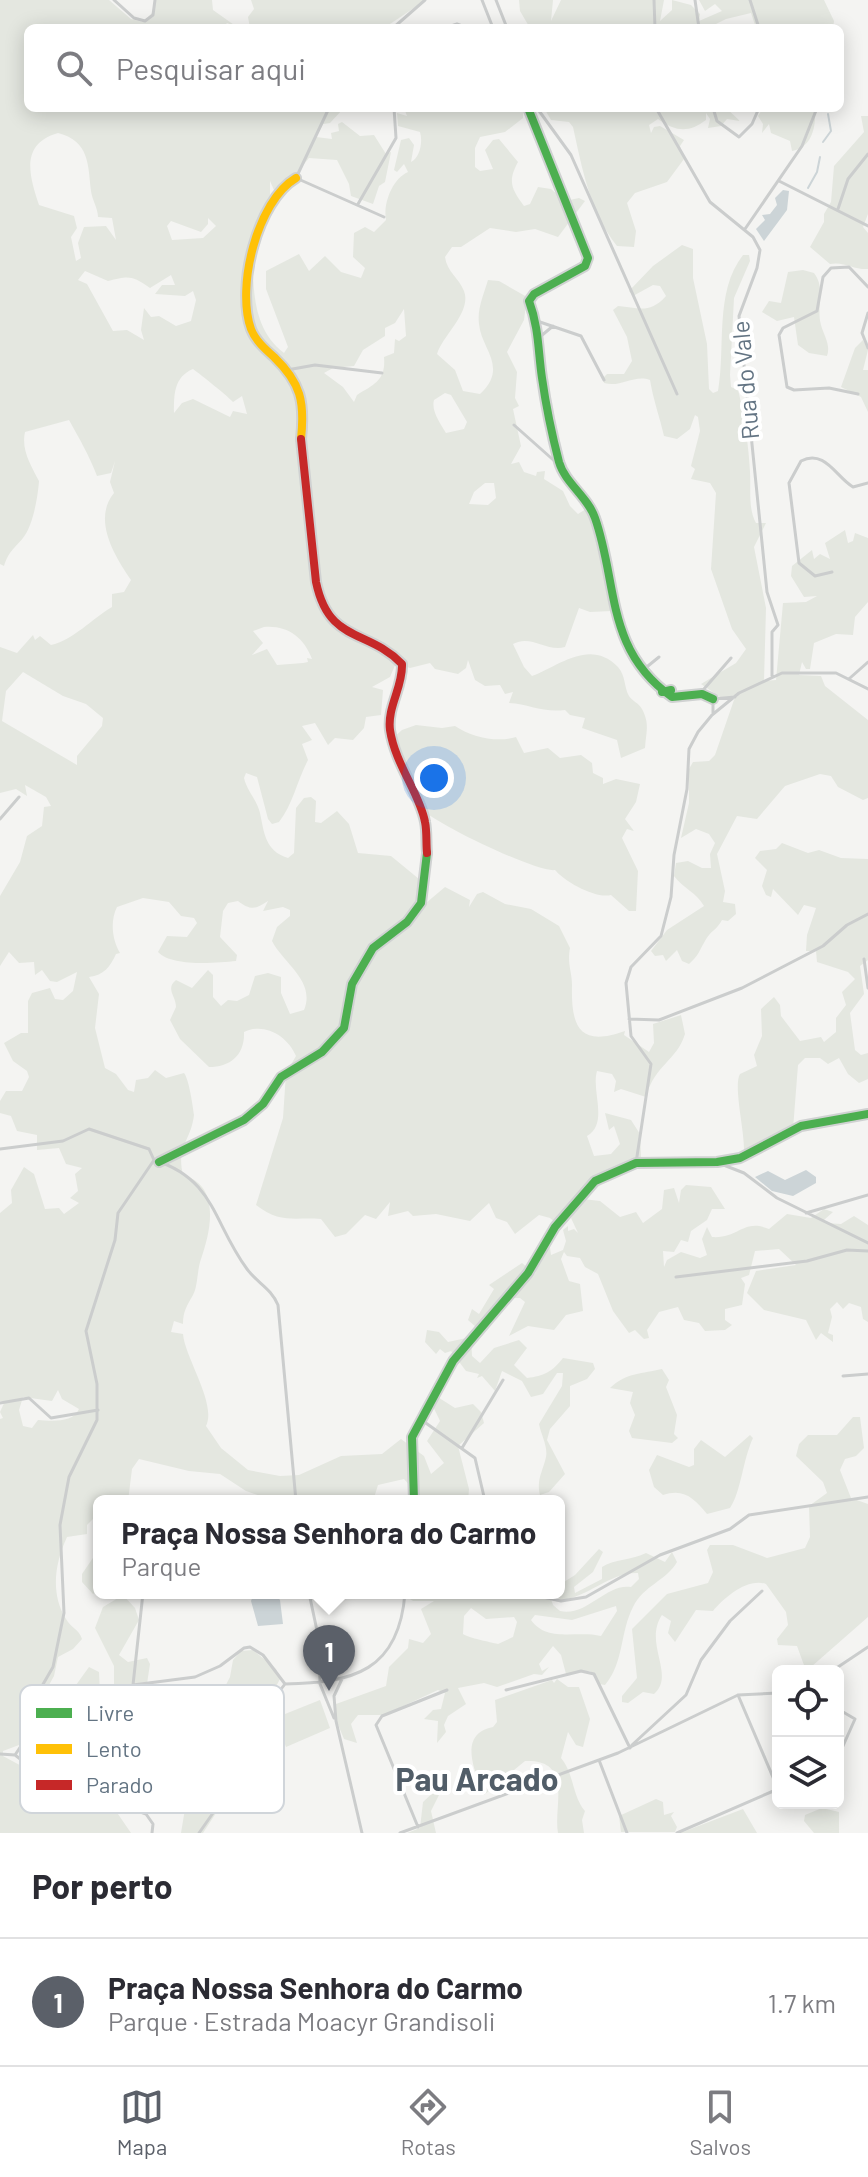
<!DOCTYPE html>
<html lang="pt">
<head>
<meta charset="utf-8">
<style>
  body { margin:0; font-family:Barlow,sans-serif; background:#f7f7f7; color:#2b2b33 }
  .controls { position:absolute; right:24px; bottom:24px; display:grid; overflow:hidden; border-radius:12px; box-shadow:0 4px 20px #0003 }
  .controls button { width:72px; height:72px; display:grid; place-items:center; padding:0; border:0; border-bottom:2px solid #e1e1e2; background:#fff; color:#2b2b33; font:40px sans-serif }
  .you { position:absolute; left:434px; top:778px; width:28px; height:28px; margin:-20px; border:6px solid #fff; border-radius:50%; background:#1a73e8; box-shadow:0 0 0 12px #1a73e833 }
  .badge { display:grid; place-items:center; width:52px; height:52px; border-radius:50%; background:#5b6069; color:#fff; font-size:26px; font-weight:700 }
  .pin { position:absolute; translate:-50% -66px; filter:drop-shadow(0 2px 4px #0008) }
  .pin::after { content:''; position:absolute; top:42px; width:28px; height:24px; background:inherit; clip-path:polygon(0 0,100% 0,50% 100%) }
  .popup { position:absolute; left:93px; top:1495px; width:472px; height:104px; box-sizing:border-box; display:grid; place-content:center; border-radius:12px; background:#fff; filter:drop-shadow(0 2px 6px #0005); font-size:26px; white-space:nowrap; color:#7c7c81 }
  .popup b { font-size:30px; color:#2b2b33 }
  .popup::after { content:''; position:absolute; left:50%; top:100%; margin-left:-16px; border:16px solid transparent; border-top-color:#fff }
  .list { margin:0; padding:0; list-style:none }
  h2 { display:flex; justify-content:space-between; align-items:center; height:104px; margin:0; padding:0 32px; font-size:34px }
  h2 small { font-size:26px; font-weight:400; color:#7c7c81 }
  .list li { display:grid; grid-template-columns:52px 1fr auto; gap:24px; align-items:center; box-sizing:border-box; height:128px; padding:0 32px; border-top:2px solid #e1e1e2 }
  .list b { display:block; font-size:30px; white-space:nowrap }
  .list p { margin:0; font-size:26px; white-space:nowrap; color:#7c7c81 }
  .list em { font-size:26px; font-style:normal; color:#7c7c81 }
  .icon { flex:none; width:44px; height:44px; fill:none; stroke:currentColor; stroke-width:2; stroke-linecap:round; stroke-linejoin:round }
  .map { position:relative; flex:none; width:868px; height:1833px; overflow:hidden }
  .search { position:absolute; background:#fff; box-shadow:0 4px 20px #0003; left:24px; right:24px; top:24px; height:88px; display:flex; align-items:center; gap:20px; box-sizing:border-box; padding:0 28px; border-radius:12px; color:#7c7c81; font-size:30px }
  .sheet { height:232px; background:#fff }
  nav { display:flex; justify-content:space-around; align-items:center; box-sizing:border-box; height:112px; border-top:2px solid #e1e1e2; background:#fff; font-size:22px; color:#7c7c81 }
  nav a { display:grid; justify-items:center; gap:4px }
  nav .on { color:#5b6069 }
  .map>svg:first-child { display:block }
  .green { fill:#e4e7e0; fill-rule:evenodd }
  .water { fill:#ccd4d7 }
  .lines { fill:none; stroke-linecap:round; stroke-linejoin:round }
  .stream { stroke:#ccd4d7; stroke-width:2 }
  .fast-casing { stroke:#d0d2d2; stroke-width:12 }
  .slow-casing { stroke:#d0d2d2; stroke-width:12 }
  .jam-casing { stroke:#d0d2d2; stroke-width:12 }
  .street { stroke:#cbcdcd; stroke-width:3 }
  .fast { stroke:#4caf50; stroke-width:8 }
  .slow { stroke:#ffc107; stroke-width:8 }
  .jam { stroke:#c62828; stroke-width:8 }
  .labels { text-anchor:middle; stroke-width:8; stroke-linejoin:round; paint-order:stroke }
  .street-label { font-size:24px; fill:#637483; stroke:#fff }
  .district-label { font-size:32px; font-weight:bold; fill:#515d68; stroke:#fff }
  .key { fill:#fff; stroke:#d0d5da; stroke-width:2 }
  .key-label { font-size:22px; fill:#637483 }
</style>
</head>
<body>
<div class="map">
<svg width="868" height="1833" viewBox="0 0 868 1833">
  <rect width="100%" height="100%" fill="#f4f4f2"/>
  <!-- green -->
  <path class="green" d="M0,0H109L131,19L143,22L153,12L154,0H212L213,10L237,27L227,23L223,28H28V108H350L343,109L330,123L323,124L316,137L332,139L331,133L339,131L338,124L342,122L360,136L374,135L386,154L391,152L385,182L379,186L373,204L351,196L349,184L337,160L309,158L277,197L270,181V204L257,248L252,253C254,291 252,328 284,353L288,347L266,289V271L299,254L309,271L325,256L341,272L361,278L365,268L353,257L354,233L365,227L374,232L386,220C383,204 392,179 408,172L404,164L397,172L394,170L401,140L409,138L414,145L411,162C420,158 423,142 420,132L398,126L397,113L407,116L404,108H523V118L505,132L480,137L475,148V167L480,171L493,169L485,150L493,140L499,139L518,162C507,182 512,189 524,206L530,204L538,187L551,189L565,201L579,198L585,201L558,237L535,229L516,232L490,228L461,247H452L445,257C447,272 459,278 464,291C472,312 443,335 437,354L455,370L463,391L480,394C509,367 481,349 479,324C477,308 484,294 488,280L499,281L527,297L524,320L507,352L517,372L515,398L519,406L513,409L521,446L511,464L519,462L524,472L536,476L537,472L545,471L544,479L563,491L570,506L578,514L586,509L596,515L612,611L590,612L579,608L565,647C546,652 531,634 513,644L524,667L532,676C559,666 590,638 618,667C626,676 624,688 629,696C632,701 639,703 642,709C650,724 646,732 645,748L621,758L617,740L582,728L585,718L570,715L565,710C543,713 529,704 509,703L513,692L505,694L500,685L485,686L475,680L468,660L466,668L458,674L435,669L430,663L410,668L396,663L390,677L372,687L383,690L381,715L366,717L364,728L353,740L335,738L328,745L315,723L302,726L312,740L302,744L308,760C297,781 293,804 279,822L272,824L268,819L257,777L246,773L244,778C247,791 257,800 260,813C264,832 265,851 288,858L294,853L296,808L304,798L311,797L316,801L315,822L321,823L337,811L349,824L358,853L391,856L419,879L416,898L420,902L426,903L445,887L470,900L469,907L477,894L483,892L505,904L531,909L559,926L570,948C567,965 572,971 572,985C571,1025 578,1048 625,1031L624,1035L649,1052L654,1043L653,1024L681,1015L685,1034C676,1062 655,1064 646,1097L621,1089L614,1092L616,1081L612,1074L597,1071C591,1091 609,1123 587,1136L594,1156L611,1154L620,1144L614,1126L609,1130L605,1113L631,1120L640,1134L641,1157L658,1162C629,1164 596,1175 577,1199C571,1208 567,1218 559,1226L550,1218L539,1215L515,1234L507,1222L496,1218L489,1203L470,1221L436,1214L413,1216L408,1211L388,1216L390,1202L376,1219L365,1215L346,1234L335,1237L321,1219C294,1217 280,1224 256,1205L283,1118L286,1073L296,1056C288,1036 264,1022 244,1032C245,1055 230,1067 209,1067L180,1039L170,1020L176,1007C176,996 165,989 176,980L192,988L208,970L213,975V997L221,1006L228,1000L237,1001L249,995L255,976L268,973L281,977V993L290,1014L304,1010C316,981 283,963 272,941L277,927L290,916V910L283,907L263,911L268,901C256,909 251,911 238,901L228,903L223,911L220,937L237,955L236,961C216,963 172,967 158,952L167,936L187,937L197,923L194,918L181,916L169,902L143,898L117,907C110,921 112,940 120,953L116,954C110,967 104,975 89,977L99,994L95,1028L105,1068L116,1074L128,1090L134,1092L136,1080L148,1078L155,1070L166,1078L184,1073C189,1079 193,1107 194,1115C191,1141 176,1146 183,1175C222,1186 210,1233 201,1259C197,1270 198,1286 193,1295C187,1306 183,1311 183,1324L174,1321L171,1332L183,1334C185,1358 217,1404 206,1426L221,1448L248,1470L280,1476L299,1475L341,1456L382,1454L401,1439L424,1456L431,1474L444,1463L427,1441L440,1421L429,1398L433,1394L455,1408L473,1404L481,1412L484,1423L458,1446L469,1489L468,1501H415L412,1488L404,1479L378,1485L373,1501H275L246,1491L220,1474L189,1471L139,1459L132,1469L128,1501H99V1522L95,1517L87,1525V1534L67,1537C55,1563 50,1593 66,1619C71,1628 79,1629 82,1639L73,1649L58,1657L54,1676L40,1701L29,1732L19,1745L3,1751V1756L38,1775L46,1766L40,1752H59L67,1748L71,1769L49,1776L56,1781H72L81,1793L92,1788L84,1766L85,1736L107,1722L112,1711L110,1704L79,1702L76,1685L89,1667L99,1672L100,1695L105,1697L114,1689V1666L95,1628L103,1607L123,1595L135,1608L139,1620L119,1655L128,1662L147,1658L150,1664L143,1710L152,1724C144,1753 122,1762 105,1785L107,1798L131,1833H0V1419L3,1418L0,1412L5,1401H0V1213L12,1203L11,1190L24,1167L34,1174L45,1209L59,1208L64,1214L79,1203L70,1198L78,1191L75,1174L82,1168L66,1164L59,1148L37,1150V1135L17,1131L11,1116L0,1113V1101L6,1091H22L29,1077L27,1071L13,1061L4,1043L21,1033H28V1001L32,993L50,988L55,999L63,1000L73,991L77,972L57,982L50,981L42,970L35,975L34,962L19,963L9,952L0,966V896L20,862L27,836L42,826L44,807L51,806L46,797L25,785L27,796L16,789L0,793V647L17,653L33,635L35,640L40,636L51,645C73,640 92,619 112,607V594L124,592L131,580C115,556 92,520 114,493L110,482L115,461L111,473L97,476C89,455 79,438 69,420L25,432C21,450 31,466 39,481C38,496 33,526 23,538C13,550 9,551 4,566L0,564ZM58,133C90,141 88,166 91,191C92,200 98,208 98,217L112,218L116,240L106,226L84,227L78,243L81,258L76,261L71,237L77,228L74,216L39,205C29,175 20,144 58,133ZM208,218L216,226L203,238L172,240L167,226L171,221L201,232L208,224ZM85,271L108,281C129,276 131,275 150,288L171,275L175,285H162L155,294L185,296L193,291L196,300L191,321L176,326L159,316L151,317L144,308L141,330L144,340L127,330L113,331L87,284L78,280ZM404,309L406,336L399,341L395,339L394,353L384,357C386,380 375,384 357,395L354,402L343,387L324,373L333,368L354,366L363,350L385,336V328L395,323ZM193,369C200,374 230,398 233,402L242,396L247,414L233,411L230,417L193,399L182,403L174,413C174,394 174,377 193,369ZM445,393L451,395L467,422L464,429L446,433C440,423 431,411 434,400ZM485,483H494L496,498L488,505L469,504L474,492ZM264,627C287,625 304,637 312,659L307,658L308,662L303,663L277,665L267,649L252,655L263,643L253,631ZM23,672L63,696L86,704L103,718L102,726L77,756V765L2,721L6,691ZM58,1390L62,1399L79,1409C73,1423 52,1421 38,1420L32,1428L23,1426L19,1410L23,1397L52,1401Z
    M251,0H426L384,28H250L248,17L254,9Z
    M519,0H553L551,21L561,0H664L660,21L672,10V0L691,5L700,14L699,21L722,11L715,4L705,11L699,0H824L834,21L833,28H756L751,13L726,19L708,28H530L520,11Z
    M544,108H726L740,121L727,119L721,126L708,128L710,119L706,113V120C690,132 677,133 658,119L649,125L651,133L654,127L660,126L684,140L680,146L684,159L667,182L635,193L627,203L636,231L634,247L617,246C590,212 582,168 573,127L569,122L551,120Z
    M763,108H815C816,126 813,147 792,151L790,141L771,133L769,124L762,133L763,124L758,116Z
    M861,116H868V214L863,227L868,233V269C854,270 844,261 830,264L810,247L824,222V214L831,202L834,166L864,132Z
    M682,245L693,249V278L707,344L709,389L713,393L718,391C726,348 714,292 743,255H749L750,261L734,298L730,375L731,387L738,390C744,412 749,449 750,472C751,489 748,509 756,523H766L754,547L766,608L764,681L776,680L783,603L806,602L817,596L804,597L791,576L792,566L812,550L814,559L820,554L830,559L825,543L845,530L848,543L853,541L855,533L868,538V602L855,617L853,635L836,634L814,643L810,669H806L802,662L799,675L821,676L825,686L868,720V798L863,800L838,787L831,776L820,774L785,786L757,819L737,816L717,854L725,891L723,902L735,904L736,914L728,921L722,920C717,930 710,931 705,941C699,951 699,955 689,964L682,961L677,950L666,961L663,955L655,956L651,951L667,930L704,906C696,892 684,889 674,876L676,863L688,861L702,868H711L710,854L715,843L709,834L696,829L681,838L689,803V769L693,762L709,761L715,755L735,697H720L701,684L736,663L746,649L732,629L711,569L716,493L710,483L691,479L695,469L691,466L700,431L698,417L695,415L690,429L677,439L664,436C660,418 653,399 650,380C634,374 621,388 604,383L603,378L607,374H624L632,361L627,337L613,310L618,306C639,308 650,314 666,296L660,286L653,285L633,296L629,291L653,266Z
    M803,270L814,273C826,288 816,307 821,325C824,336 831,345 827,356L809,353L798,345L794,317L777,321L762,312L769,301L781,303L788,272Z
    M863,340L868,350L863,370H868V412L861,397L841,387L855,348Z
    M416,725L442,728L455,726C471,737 497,743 516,737L524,753L548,748L560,758L581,755L592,763L593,773L603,778V784L616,779L640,784L636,802L625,819L634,831L627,829L622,838L638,871L636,911H629L611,895C596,899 565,882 555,870C537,873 432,822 422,809C410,793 393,759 398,740L393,738L402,730Z
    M782,843L808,853L819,850L841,858L868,859V960L860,966L864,994L850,1013L855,1050L861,1055L868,1053V1079L859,1083L848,1074L839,1058L828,1064L820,1058H805L798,1065L793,1129L744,1152C745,1132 733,1086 740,1074L757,1066L754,1055L762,1036L761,1009L774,997L780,1005L781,1016L800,1041L821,1037L824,1042L836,1032V1018L846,1005L842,992L855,979L848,972L817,962L816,951H806L807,935L816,908L804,905L798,915L773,889L771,897L766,895L762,886L767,870L755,858L760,851L776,849Z
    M686,1185L711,1187L725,1209H712L707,1220L691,1231L688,1242L681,1240L674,1252L663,1251L664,1267L667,1260L681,1252L700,1258L707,1255L702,1239L707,1227L712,1237C739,1239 743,1218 769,1229L787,1214L811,1218L824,1209L833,1212L824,1220L826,1223L841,1224L854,1216L868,1225V1322L863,1319L861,1307L849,1303L843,1309L837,1302L830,1309L832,1317L828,1333L833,1335V1342L821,1333L816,1340L806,1320L764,1310L747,1293L756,1271L796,1265L779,1249L755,1251L749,1275L741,1278L745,1284L742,1305L725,1309V1320L732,1325L725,1330L705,1331L699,1323L684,1320L678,1307L659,1312L647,1330L649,1338L644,1339L635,1330L629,1333L613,1311L598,1274L585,1267L580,1258L567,1256L564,1252L561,1259L569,1281L580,1284L583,1311L566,1315L554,1330L528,1326L509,1336L525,1302L520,1298H509L477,1328L468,1320L472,1309L479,1314L494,1289L489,1285L522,1263L535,1274L539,1255L549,1240L551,1255L563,1250L566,1241L563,1230L568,1226V1231L574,1229L578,1233L571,1218L583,1199L600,1201L620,1217L636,1212L643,1223L662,1209L664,1190L674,1188L679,1203L681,1190Z
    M427,1330L439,1332L448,1342L471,1337L472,1356L480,1363L494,1348L519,1340L527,1348L514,1365L527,1378C544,1376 552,1372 563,1358L593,1363L595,1369L587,1379L570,1386V1406L550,1429L547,1440L565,1474L549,1492L540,1495C536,1480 543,1471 546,1457C548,1446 541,1435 539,1424L562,1386L563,1373H557L543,1394L531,1397L522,1381L502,1371L495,1391L482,1376L477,1378L479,1374L466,1371L451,1351L445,1353L440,1349L436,1354L425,1342Z
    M662,1369L669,1380L666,1387L677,1415L674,1434L678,1438L672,1443L632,1438L629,1431L635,1415L630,1403L633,1392L610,1388C627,1372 642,1374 662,1369Z
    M853,1417H860L864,1448L856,1456L845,1459L840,1470L851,1498L868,1504V1617L811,1667L805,1668L797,1646L778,1645L777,1639L788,1625L786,1612L766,1584C747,1578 725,1597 713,1611L696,1610L675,1642L668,1633L671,1621L662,1615C643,1643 676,1675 654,1694L643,1692L628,1703L622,1702V1696L637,1678L632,1629L667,1594L708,1583L713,1572L707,1550L710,1545H733L767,1558L805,1548L810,1537L809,1506L827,1493L823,1482L796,1456L799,1444L808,1435H837Z
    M750,1435L753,1438C743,1459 741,1492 730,1508L707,1514C694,1499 685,1488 663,1495L654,1487L649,1470L657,1455L689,1467L694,1465V1449L701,1440L725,1457Z
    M99,1549V1591L93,1594L82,1582V1574Z
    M599,1549L603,1552L593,1572L574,1587L575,1593L602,1579V1567C613,1559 633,1560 646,1553L665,1562L672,1552L677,1562C666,1581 644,1585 633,1607C620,1632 624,1663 605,1685L599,1684L590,1671L566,1674L561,1655L553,1646L539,1664L542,1671L549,1667L542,1675L534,1674L497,1687L484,1683L458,1688L466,1704L448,1716L444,1725L446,1732L437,1743L438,1721L424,1719L433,1710L441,1709L445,1693L438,1690L384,1715H358L351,1724L357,1743L344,1739L334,1715L336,1704L386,1686L389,1667L408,1648L409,1639L423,1643L431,1634L421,1609L434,1601H413L407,1597L408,1593H492L501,1598L512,1593H549L553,1605L560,1611C587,1617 606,1583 631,1587L639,1579L638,1573C610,1572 589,1597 561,1600L553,1593H559V1585L575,1575ZM616,1606L617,1611L601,1636C578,1630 547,1643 531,1620L535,1615L572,1620ZM471,1608L486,1619L514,1617L517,1622L513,1637L498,1644C490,1642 469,1638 463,1634L464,1616Z
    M253,1650L276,1669L280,1679C270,1698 258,1712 239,1697L235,1701L232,1742L208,1778L215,1787L218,1810L203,1833H181L186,1803L182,1781L213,1728L216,1704L230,1677L233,1660L241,1651Z
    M557,1679L568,1687H579L590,1719L583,1747L576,1745L568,1732L561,1758C574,1773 572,1796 585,1811L582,1820L584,1833H558C553,1806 574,1759 525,1761L484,1795C475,1772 457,1734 493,1727L497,1722L495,1700L552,1680L554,1683Z
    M320,1700L330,1728L286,1747L275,1718Z
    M437,1789L439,1795L431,1811L436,1833H407L420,1828L423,1802Z
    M656,1799L663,1802L664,1815L674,1812L671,1816L677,1827L675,1832H621L619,1816Z
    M822,1808L839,1812V1833H814L804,1821L805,1815Z
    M743,1809L757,1833H680Z"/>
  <!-- water -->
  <path class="water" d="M783,190L789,191L787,210L764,241L756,229L765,220L762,215L770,214L777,205L775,198Z
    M806,1170L816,1177V1183L793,1196L772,1191L755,1177L768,1171L785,1180Z
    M254,1593H274L280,1600L283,1624L258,1626L251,1601Z"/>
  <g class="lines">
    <!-- stream -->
    <path class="stream" d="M823,142L831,131L828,114
      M808,188L817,172L820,157"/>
    <!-- fast casing -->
    <g class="fast-casing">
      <path id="fast" d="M528,108L588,258L585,266L534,294L529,301C539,328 538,351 542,378C546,406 552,435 559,462C565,483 588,497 595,518C618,583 605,650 672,697L702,694L713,699
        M662,692L671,690
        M159,1162L244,1120L263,1104L281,1077L322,1052L344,1028L352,984L373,948L407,922L421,903L427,853
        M414,1501L412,1437L453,1361L528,1273L555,1227L595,1181L636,1163L717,1162L740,1158L801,1126L868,1114"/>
    </g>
    <!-- slow casing -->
    <g class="slow-casing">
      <path id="slow" d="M296,178C257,201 236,287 251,329C255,340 265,349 274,357C301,383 305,402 301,439"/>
    </g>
    <!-- jam casing -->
    <g class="jam-casing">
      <path id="jam" d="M301,439L316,582C329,644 367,628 402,664C403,687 387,707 390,730C395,764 420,794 425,822C427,831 426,843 427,853"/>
    </g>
    <!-- street -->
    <path class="street" d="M114,0L134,18L145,21L153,15L155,0
      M482,0L493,28
      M496,0L507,28
      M654,0L655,28
      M695,0L699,28
      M750,0L759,28
      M393,28L425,0
      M445,28L457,24L467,28
      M329,108L296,178L384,217
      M537,108L571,155L677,394
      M656,108L710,202L753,237L760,250L757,268L739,316L767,592L778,625L772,632V676
      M713,108L717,121L739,137L752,124L759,108
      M779,181L868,226
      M358,204L396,138L394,108
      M838,209L848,179L868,154
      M745,229L802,146L817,108
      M868,313L862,333L868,348
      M537,321L581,336L604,380
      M541,336L553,326
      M287,370L315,365L382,373
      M858,394L829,388L794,390L787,387L779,335L783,328L817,311L823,277L831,268L849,267L868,287
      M514,425L559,465
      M832,572L815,576L799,563L789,483L801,461C825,449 836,477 853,487L868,483
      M643,670L659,657
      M850,678L868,662
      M704,695V689L731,658
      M713,713V699L735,697
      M0,819L19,797
      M864,959L868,988
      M629,1019L659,1020L742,988L823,946L847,925L868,914
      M0,1149L63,1141L89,1129L149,1149L154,1160
      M154,1160C215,1179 213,1223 247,1269C257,1283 271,1288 278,1305L296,1501
      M636,1163L651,1064L631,1036L626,983L631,967L661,936L671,897L674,855L687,789L689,749L698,732L712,715L739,693L782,673H836L868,689
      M721,1164L744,1173L777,1198L868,1243
      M806,1213L868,1195
      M676,1277L807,1261L847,1250L868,1251
      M843,1376L868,1374
      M0,1403L29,1398L51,1418L98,1410
      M423,1421L475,1458L485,1501
      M462,1448L503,1380
      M309,1593L319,1640L320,1684L334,1718
      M525,1593L561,1601L586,1597L660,1555L730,1529L749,1515L868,1497
      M832,1671L868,1647
      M342,1679L334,1696L336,1721L362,1833
      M133,1685L143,1593
      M506,1690L581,1671L594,1674L630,1748
      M738,1695L778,1789
      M838,1709L855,1719L839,1755
      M23,1743L42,1686L53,1667L64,1613L60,1525L69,1477L97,1420V1384L86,1331L115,1240L118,1213L154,1160
      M632,1745L686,1695L701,1660L730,1621L762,1591
      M0,1754L15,1755
      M15,1755L23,1743L53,1731L133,1685L195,1677L220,1666L244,1648L250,1647L263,1655L285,1684C353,1683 399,1671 405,1593
      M15,1755L45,1778L146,1814L153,1824L152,1833
      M599,1760L627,1833
      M418,1827L376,1725L382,1716L447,1690
      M199,1833L213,1813C206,1784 198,1724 236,1710C257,1703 270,1705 285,1684
      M400,1833L618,1753L738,1695L778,1693
      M677,1833L778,1789"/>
    <!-- fast -->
    <use href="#fast" class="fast"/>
    <!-- slow -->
    <use href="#slow" class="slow"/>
    <!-- jam -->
    <use href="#jam" class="jam"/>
  </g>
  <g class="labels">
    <!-- street labels -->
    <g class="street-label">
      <text transform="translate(746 380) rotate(-95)" y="8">Rua do Vale</text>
    </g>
    <!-- district labels -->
    <g class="district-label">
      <text x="477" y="1791">Pau Arcado</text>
    </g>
  </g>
  <!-- legend -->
  <rect x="20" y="1685" width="264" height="128" rx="12" class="key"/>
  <rect x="36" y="1708" width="36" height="10" fill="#4caf50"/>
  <rect x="36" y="1744" width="36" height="10" fill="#ffc107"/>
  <rect x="36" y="1780" width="36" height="10" fill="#c62828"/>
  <g class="key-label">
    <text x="86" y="1721">Livre</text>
    <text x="86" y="1757">Lento</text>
    <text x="86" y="1793">Parado</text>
  </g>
</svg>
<div class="controls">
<button><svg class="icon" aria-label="locate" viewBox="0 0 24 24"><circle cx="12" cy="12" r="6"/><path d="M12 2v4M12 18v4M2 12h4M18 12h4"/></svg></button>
<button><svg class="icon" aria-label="layers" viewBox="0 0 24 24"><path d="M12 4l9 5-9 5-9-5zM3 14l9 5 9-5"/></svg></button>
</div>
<div class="you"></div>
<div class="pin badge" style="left:329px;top:1691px">1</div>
<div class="popup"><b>Praça Nossa Senhora do Carmo</b>Parque</div>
<div class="search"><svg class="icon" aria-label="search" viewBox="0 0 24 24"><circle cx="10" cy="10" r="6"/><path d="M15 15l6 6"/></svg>Pesquisar aqui</div>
</div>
<section class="sheet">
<h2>Por perto<small></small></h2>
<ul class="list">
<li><span class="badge">1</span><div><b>Praça Nossa Senhora do Carmo</b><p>Parque · Estrada Moacyr Grandisoli</p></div><em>1.7 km</em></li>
</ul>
</section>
<nav>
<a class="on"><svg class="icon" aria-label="map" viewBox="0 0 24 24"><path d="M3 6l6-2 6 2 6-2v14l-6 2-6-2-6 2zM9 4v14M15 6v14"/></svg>Mapa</a>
<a><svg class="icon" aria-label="directions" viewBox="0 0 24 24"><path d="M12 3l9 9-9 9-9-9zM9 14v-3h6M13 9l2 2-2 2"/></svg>Rotas</a>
<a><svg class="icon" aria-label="saved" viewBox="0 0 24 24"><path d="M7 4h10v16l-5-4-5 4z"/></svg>Salvos</a>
</nav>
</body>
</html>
